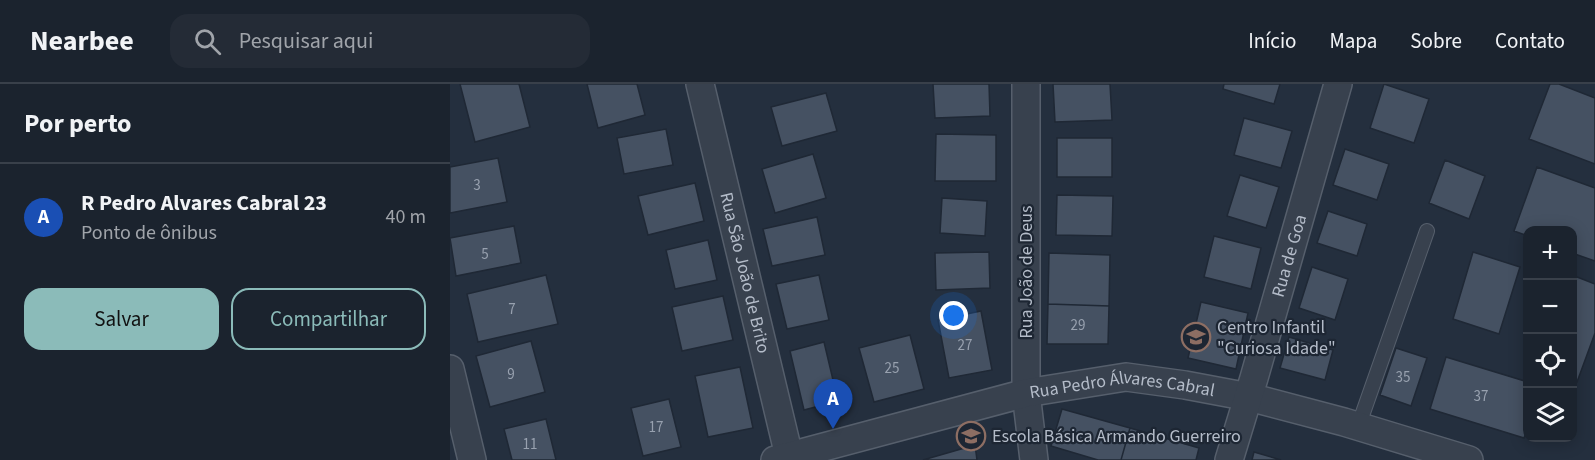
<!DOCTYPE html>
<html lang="pt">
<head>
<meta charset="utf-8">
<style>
  body { margin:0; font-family:"Source Sans 3",sans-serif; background:#242b36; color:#f1f3f6 }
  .controls { position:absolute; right:18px; bottom:18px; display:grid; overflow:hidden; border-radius:12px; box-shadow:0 3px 15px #0003 }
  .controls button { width:54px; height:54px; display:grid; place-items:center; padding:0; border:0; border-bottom:2px solid #39404a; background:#1b232e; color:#f1f3f6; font:30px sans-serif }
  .you { position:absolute; left:504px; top:232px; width:21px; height:21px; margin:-15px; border:4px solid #fff; border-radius:50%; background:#1a73e8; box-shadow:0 0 0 9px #1a73e833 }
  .badge { display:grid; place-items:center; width:39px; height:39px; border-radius:50%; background:#8bbbb9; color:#fff; font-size:20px; font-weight:700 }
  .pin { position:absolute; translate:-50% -50px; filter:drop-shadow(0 2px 3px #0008) }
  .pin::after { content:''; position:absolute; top:32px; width:21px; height:18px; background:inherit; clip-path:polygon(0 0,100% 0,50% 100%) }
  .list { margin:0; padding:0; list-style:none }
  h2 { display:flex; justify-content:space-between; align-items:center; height:78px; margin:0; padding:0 24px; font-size:26px }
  h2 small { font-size:20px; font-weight:400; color:#a0a4aa }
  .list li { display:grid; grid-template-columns:39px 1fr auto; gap:18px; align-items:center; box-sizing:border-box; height:108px; padding:0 24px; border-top:2px solid #39404a }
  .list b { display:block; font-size:22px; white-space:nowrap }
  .list p { margin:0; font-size:20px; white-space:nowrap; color:#a0a4aa }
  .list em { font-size:20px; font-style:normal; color:#a0a4aa }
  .actions { display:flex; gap:12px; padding:18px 24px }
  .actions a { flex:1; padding:14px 0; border:2px solid #8bbbb9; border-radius:18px; text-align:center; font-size:21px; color:#8bbbb9 }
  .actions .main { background:#8bbbb9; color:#111 }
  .icon { flex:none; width:33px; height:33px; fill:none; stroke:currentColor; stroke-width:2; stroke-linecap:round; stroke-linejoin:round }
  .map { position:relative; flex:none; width:1145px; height:376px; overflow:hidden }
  header { display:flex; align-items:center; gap:36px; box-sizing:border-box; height:84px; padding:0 30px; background:#1b232e; border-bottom:2px solid #39404a }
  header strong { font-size:28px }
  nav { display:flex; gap:33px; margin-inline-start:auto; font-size:21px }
  .search { width:420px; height:54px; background:#242b36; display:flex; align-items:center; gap:15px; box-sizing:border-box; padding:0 21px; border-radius:18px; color:#a0a4aa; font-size:22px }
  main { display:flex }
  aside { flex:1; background:#1b232e }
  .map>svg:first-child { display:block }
  .building { fill:#455162; stroke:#1f2835; stroke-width:1.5 }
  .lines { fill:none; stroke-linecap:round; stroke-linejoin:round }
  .service-casing { stroke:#565f6c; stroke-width:16 }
  .minor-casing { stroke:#565f6c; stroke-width:30 }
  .service { stroke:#38414e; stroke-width:14 }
  .minor { stroke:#38414e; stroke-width:27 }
  .labels { text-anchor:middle; stroke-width:4.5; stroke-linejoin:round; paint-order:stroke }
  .number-label { font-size:15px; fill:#98a1af }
  .street-label { font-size:18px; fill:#b4bcc9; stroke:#1d2633 }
  .poi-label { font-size:18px; fill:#b4bcc9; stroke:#1d2633; text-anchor:start }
</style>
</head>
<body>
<header>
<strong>Nearbee</strong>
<div class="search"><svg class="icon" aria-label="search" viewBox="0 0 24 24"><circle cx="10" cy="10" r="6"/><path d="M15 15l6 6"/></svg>Pesquisar aqui</div>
<nav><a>Início</a><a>Mapa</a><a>Sobre</a><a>Contato</a></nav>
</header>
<main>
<aside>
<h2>Por perto<small></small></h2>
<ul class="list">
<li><span class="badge" style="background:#1a4fb4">A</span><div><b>R Pedro Alvares Cabral 23</b><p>Ponto de ônibus</p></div><em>40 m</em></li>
</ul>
<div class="actions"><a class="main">Salvar</a><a>Compartilhar</a></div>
</aside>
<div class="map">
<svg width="1145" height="376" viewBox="0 0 1145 376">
  <rect width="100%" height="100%" fill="#242f3e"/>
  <!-- building -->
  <path class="building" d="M10,0H69L80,43L25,58Z
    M137,0H187L195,31L148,44Z
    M483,0H539L540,32L485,34Z
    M603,0H660L662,36L605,38Z
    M774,0H830L824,20L773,5Z
    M934,0L979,15L964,59L920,44Z
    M1100,0H1109L1145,14V80L1079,55Z
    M376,9L387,47L332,62L321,23Z
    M794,34L842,47L831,84L784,71Z
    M216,45L223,81L174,90L167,54Z
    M486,50L546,51V97H485Z
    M607,54H662V93H607Z
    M895,65L939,80L927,116L883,101Z
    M363,70L376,114L325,129L312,85Z
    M48,74L57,118L0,129V83Z
    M995,76L1035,92L1019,135L979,119Z
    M1087,83L1145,104V177L1122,169V147H1078V152L1064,147Z
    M790,91L829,103L816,144L777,132Z
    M245,99L254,137L198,151L188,112Z
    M607,111L663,112L662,152L606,151Z
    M492,114L537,117L535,152L490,149Z
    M878,127L917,140L907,172L867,159Z
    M367,133L375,171L322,182L313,145Z
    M64,142L71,179L6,192L0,154Z
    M764,152L811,164L801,205L754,193Z
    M258,156L267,196L225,205L216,166Z
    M539,168L540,204L486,206L485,169Z
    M1023,168L1070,183L1049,250L1003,235Z
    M599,169L660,171L659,222L598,220Z
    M862,183L898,195L885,236L849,224Z
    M96,191L108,240L28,258L17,210Z
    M369,191L379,236L337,245L326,200Z
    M1122,191L1145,200V249L1127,298L1122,296Z
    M273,212L283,256L232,267L222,223Z
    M751,218L798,229L786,285L738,274Z
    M598,220L659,222L658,260H597Z
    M531,227L542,286L499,294L488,236Z
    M460,251L474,305L424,318L409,264Z
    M839,253L883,266L875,296L830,284Z
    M81,257L95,308L40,323L26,272Z
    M374,258L388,317L354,326L340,267Z
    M946,264L977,274L961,322L930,311Z
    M996,273L1078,298V342L1074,354L980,325Z
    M290,283L303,344L258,353L245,292Z
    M219,315L231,363L193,372L181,324Z
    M612,325L680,344L671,376H648L601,362Z
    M96,335L106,376H62L54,345Z
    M680,344L749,364L746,376H671Z
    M525,361L527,376H473Z
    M804,368L831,376H802Z"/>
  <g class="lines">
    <!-- service casing -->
    <g class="service-casing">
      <path id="service" d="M908,343L977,147"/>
    </g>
    <!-- minor casing -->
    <g class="minor-casing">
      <g id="minor">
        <path id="s1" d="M250,0L340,376"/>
        <path d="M576,0V309L584,376"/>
        <path d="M0,285L22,376"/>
        <path id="s2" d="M325,376L576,309L676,293L735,301L799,313L894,338L1019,376"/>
        <path id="s3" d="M779,376L804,294L888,0"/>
      </g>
    </g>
    <!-- service -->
    <use href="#service" class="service"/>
    <!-- minor -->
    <use href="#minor" class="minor"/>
  </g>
  <!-- icons -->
  <defs>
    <g id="school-ring" transform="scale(1.5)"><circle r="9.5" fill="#1d2633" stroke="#8d6e63" stroke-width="1.5"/><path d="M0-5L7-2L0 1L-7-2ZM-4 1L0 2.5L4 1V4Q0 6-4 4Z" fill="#8d6e63"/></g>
  </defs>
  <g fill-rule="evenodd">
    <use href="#school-ring" x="746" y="253"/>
    <use href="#school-ring" x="521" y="352"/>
  </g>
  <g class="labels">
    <!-- number labels -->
    <g class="number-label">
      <text x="27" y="106">3</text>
      <text x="35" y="175">5</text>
      <text x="62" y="230">7</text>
      <text x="628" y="246">29</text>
      <text x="515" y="266">27</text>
      <text x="442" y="289">25</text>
      <text x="61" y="295">9</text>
      <text x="953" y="298">35</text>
      <text x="1031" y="317">37</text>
      <text x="206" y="348">17</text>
      <text x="80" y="365">11</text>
    </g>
    <!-- street labels -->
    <g class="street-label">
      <text dy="6" stroke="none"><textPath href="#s3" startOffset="213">Rua de Goa</textPath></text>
      <text dy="6" stroke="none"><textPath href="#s1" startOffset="194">Rua São João de Brito</textPath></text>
      <text transform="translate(576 188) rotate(-90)" y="6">Rua João de Deus</text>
      <text dy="6" stroke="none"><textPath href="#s2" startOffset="357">Rua Pedro Álvares Cabral</textPath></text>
    </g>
    <!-- poi labels -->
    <g class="poi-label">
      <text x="767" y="249">Centro Infantil<tspan x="767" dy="21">"Curiosa Idade"</tspan></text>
      <text x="542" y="358">Escola Básica Armando Guerreiro</text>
    </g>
  </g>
</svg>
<div class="controls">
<button>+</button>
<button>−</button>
<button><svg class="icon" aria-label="locate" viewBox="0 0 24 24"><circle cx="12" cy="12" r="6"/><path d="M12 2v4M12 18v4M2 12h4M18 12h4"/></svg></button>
<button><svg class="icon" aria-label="layers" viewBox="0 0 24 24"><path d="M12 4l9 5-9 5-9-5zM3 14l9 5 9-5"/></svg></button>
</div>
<div class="you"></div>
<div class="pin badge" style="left:383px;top:345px;background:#1a4fb4">A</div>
</div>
</main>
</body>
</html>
